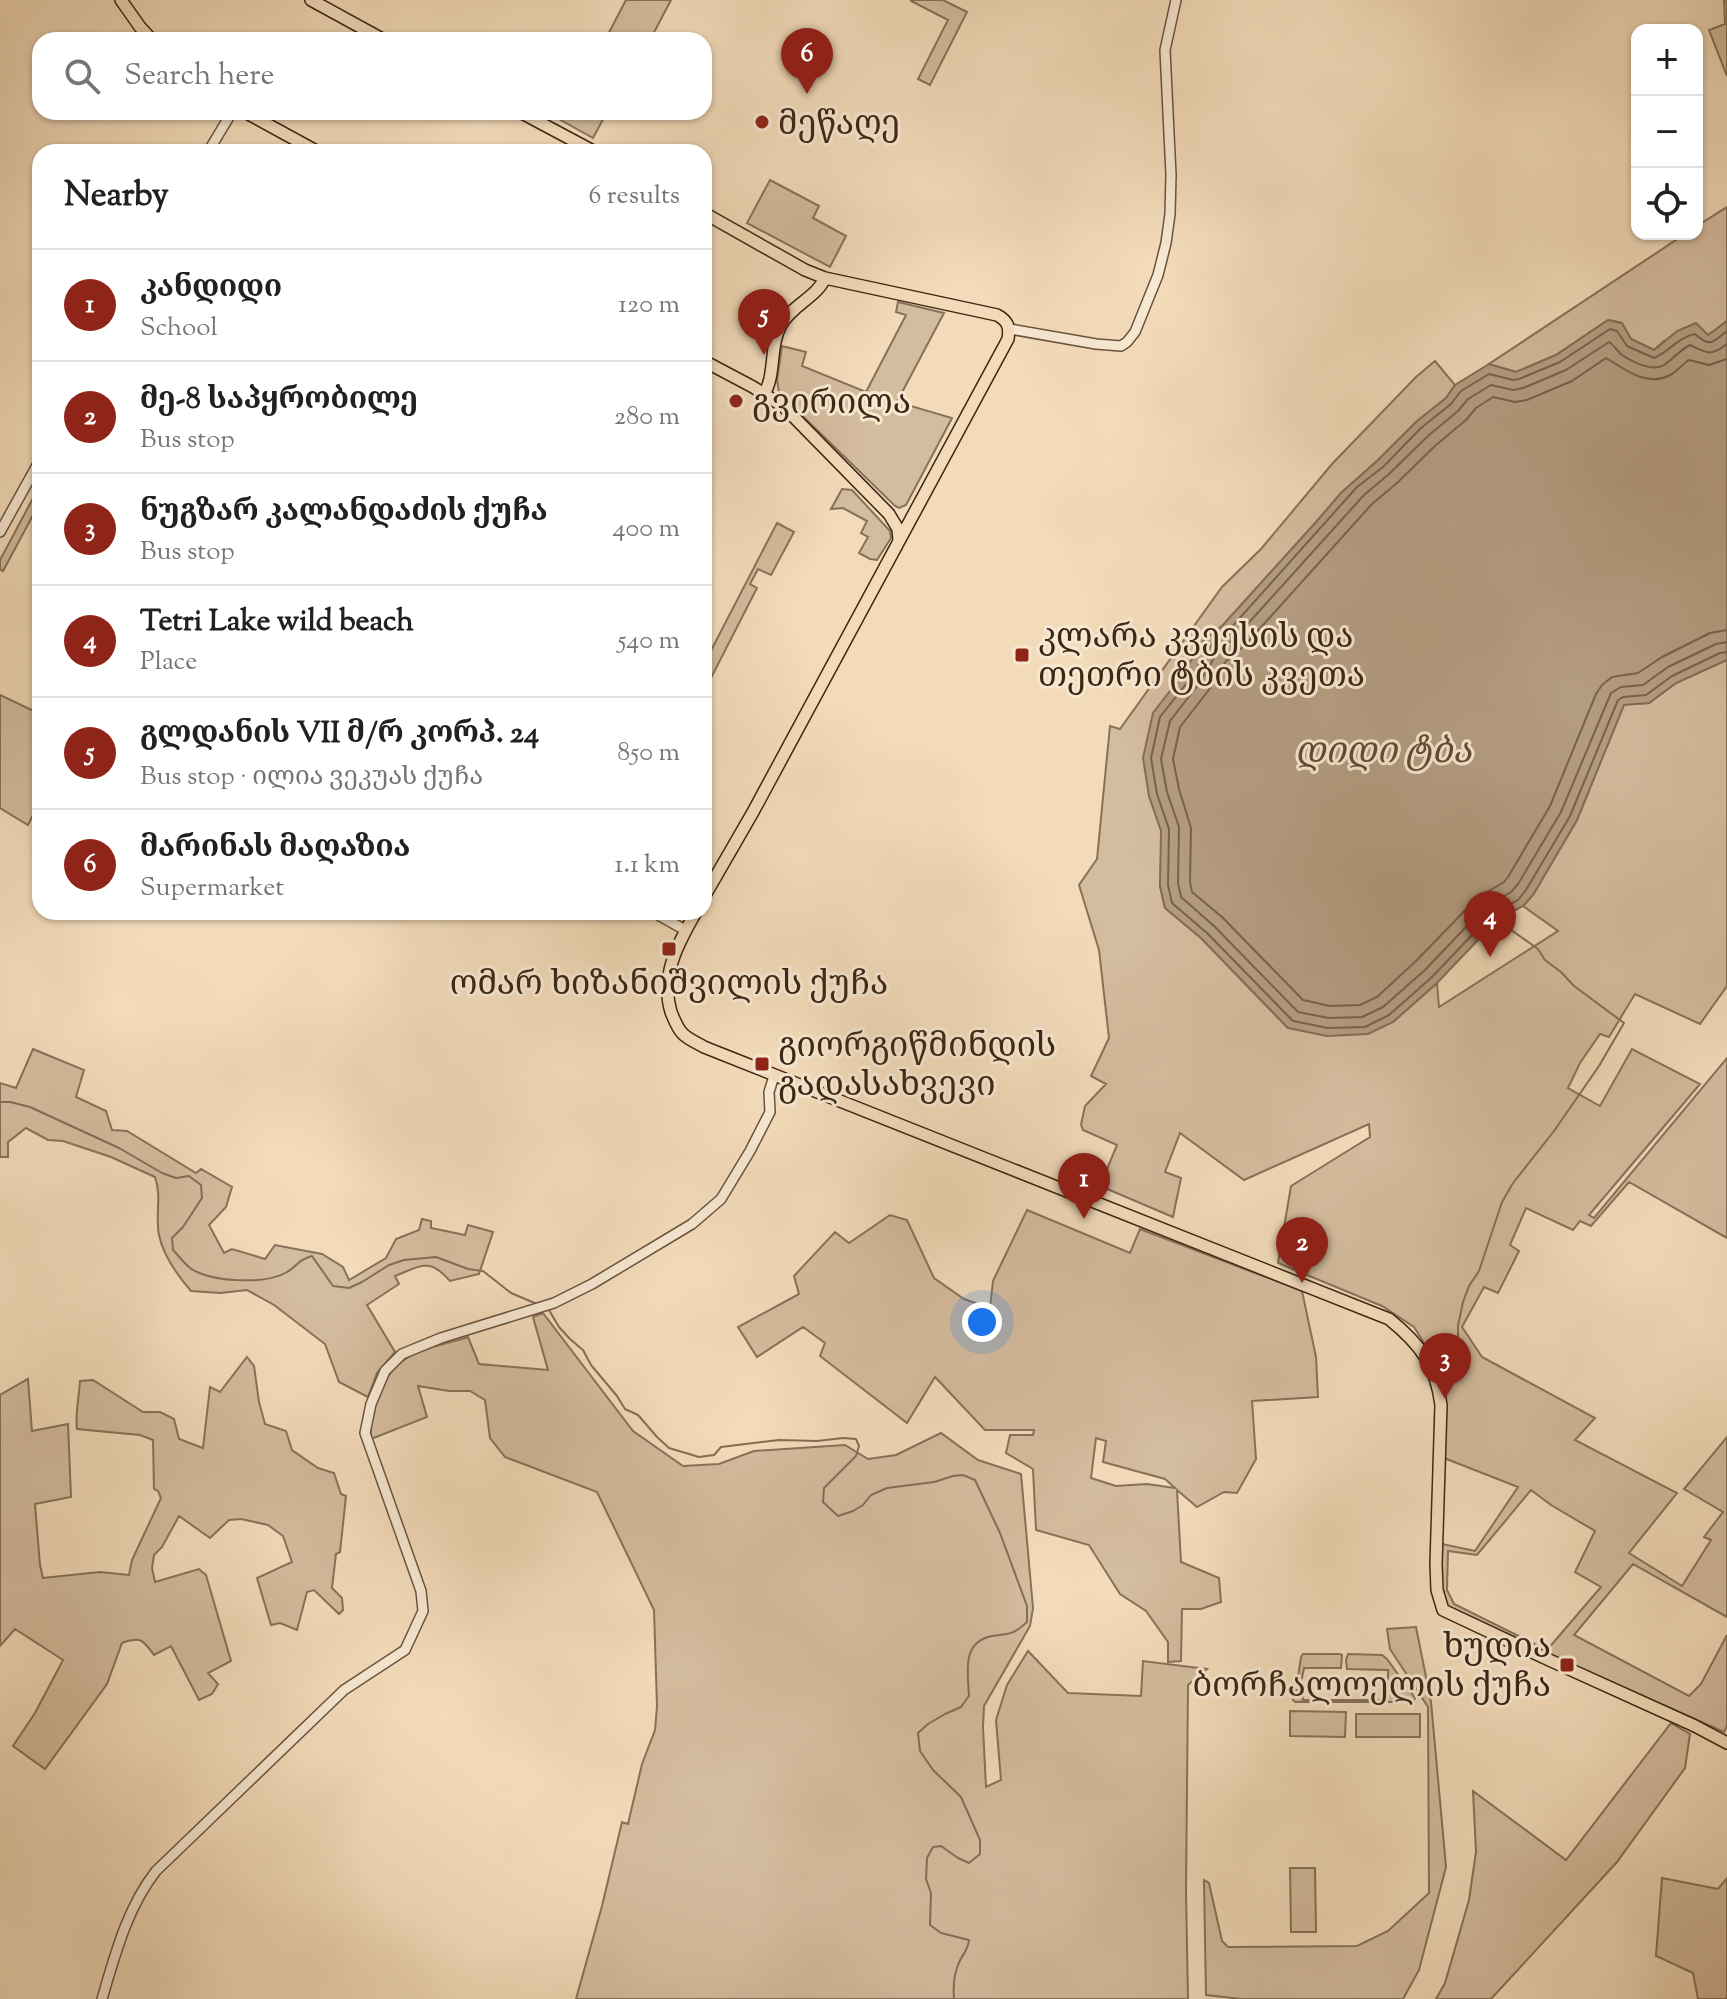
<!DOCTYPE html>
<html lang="en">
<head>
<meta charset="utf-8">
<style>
  body { margin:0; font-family:"Sorts Mill Goudy","Noto Serif Georgian",serif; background:#f6f6f6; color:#202124 }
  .controls { position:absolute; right:24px; top:24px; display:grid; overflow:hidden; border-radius:16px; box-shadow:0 2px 6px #0004 }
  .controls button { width:72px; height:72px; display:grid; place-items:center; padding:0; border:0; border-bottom:2px solid #e0e0e0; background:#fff; color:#202124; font:40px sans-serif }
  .you { position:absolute; left:982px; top:1322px; width:28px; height:28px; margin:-20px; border:6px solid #fff; border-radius:50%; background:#1a73e8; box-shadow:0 0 0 12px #1a73e833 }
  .badge { display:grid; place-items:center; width:52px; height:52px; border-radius:50%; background:#8f2418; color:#fff; font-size:26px; font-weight:700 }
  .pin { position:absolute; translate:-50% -66px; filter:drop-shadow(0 2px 4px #0008) }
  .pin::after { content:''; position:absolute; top:42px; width:28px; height:24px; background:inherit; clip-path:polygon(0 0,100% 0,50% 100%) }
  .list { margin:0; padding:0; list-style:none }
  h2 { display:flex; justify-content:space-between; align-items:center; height:104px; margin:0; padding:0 32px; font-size:34px }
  h2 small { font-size:26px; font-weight:400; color:#757577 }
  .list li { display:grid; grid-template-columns:52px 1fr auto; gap:24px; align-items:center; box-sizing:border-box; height:112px; padding:0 32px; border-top:2px solid #e0e0e0 }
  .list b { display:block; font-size:30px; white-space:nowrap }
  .list p { margin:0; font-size:26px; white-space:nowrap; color:#757577 }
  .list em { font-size:26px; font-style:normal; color:#757577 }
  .icon { flex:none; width:44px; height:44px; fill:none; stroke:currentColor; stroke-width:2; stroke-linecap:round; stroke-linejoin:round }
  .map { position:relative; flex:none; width:1727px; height:1999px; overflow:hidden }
  .search { position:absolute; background:#fff; box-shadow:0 2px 6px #0004; left:32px; top:32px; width:680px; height:88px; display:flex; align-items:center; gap:20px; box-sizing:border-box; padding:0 28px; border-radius:24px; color:#757577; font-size:30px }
  .panel { position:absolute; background:#fff; box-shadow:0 2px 6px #0004; left:32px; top:144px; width:680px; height:776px; border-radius:24px }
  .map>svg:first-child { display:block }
  .green { fill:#d4bc9e; stroke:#887159; stroke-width:2; fill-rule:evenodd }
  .water { fill:#b59d82; stroke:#856d56; stroke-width:2 }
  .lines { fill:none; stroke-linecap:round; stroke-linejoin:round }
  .shore { stroke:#78624b; stroke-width:2 }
  .stream { stroke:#856d56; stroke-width:2 }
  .tertiary-casing { stroke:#6a533e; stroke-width:12 }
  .primary-casing { stroke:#3c2614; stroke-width:14 }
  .tertiary { stroke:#f7e8d2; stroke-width:9 }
  .primary { stroke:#f3dbba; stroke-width:11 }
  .poi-dot { fill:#8f2418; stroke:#f7e8d2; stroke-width:3 }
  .labels { text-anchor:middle; stroke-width:6; stroke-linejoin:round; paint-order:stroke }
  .poi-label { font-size:34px; fill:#3c2614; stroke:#f7e8d2; text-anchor:start }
  .water-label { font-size:36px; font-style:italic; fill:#604a35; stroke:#f7e8d2 }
</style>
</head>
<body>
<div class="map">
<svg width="1727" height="1999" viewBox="0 0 1727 1999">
  <rect width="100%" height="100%" fill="#f3dbba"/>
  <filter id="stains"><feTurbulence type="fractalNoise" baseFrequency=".0025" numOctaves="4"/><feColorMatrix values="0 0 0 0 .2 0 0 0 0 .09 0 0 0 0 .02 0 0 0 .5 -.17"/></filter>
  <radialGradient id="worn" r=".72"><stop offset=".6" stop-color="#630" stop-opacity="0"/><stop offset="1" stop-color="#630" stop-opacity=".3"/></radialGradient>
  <!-- green -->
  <path class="green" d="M626,0H671L650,40H605Z
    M912,0H943L967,12L930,85L918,79L948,20L911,1Z
    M1724,0H1727V76L1709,30L1725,24Z
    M561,112H607L593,138L557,118Z
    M770,180L819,206L813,218L846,236L830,267L747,223Z
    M1727,207V321L1708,336L1664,341L1654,350L1631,339L1621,323L1608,320L1556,355L1516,372L1489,364L1685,234H1697V226Z
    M898,302L944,313L897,402L952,418L906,505L899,508L895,506L779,393L777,380L782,346L806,352L802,366L866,392L906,315L896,312Z
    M1435,361L1455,385L1446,398L1416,422L1377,461L1341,493L1317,521L1223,625L1203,641L1183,674L1149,796L1162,831L1160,886L1165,908L1201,938L1288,1028L1393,1022L1437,983L1439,1007L1558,931L1523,906L1533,895L1577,820L1624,704L1649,703L1676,683L1727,660V986L1700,1024L1635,994L1609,1037L1600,1034L1580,1063L1568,1088L1600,1106L1632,1049L1700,1084L1589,1215L1594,1218L1727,1058V1238L1629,1182L1591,1226L1580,1221L1573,1230L1526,1208L1510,1245L1519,1251L1498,1293L1484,1287L1462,1327L1482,1357L1595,1418L1575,1440L1677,1493L1629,1553L1682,1586L1711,1540L1704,1537L1723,1512L1684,1489L1727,1437V1617L1633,1564L1574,1635L1689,1696L1701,1684L1727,1635V1726L1724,1732L1498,1632L1446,1607L1442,1595V1544L1475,1551L1518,1487L1444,1458L1446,1393L1438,1365L1414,1327L1382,1306L1278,1263L1291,1186L1370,1137L1369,1124L1244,1180L1180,1133L1165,1172L1181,1178L1173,1217L1100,1186L1117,1145L1083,1130L1081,1125L1085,1106L1106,1084L1091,1076L1109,1038L1099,950L1079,885L1097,859L1110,726L1120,729L1222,587L1261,549L1332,464L1416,377ZM1531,1490L1551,1505L1595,1531L1575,1572L1601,1587L1547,1650L1454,1604L1447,1590L1448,1551L1477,1555Z
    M40,485V502L3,571L0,569V560Z
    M842,489L852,490L890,531L891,538L877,560L870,559L859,553L868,537L861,533L867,521L843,508L831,509Z
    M777,523L794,532L771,575L758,569L750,584L757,588L710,680L704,677V664Z
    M0,695L40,714V818L33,815L28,825L0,808Z
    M33,1049L84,1070L76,1097L106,1111L112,1130L127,1131L196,1173L201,1169L232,1187L226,1207L209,1225L224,1253L232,1249L265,1259L275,1245L322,1254L343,1267L349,1280L386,1258L396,1239L419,1230L422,1219L431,1221V1228L465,1235L468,1225L493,1232L479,1274L450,1281C429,1257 421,1266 395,1276L399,1284L367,1305L395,1352L377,1373L368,1397L339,1382L325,1344L274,1305L247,1290L220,1293L191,1291C178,1276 163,1255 159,1235C155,1215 162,1197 155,1177L111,1157L63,1141L48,1140L26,1128L8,1142V1157H0V1083L16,1088Z
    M1027,1210L1130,1253L1140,1229L1302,1291L1316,1357L1318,1397L1252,1401L1256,1459L1237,1493L1224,1492L1197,1507L1177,1490L1181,1562L1219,1578L1221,1602L1201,1609H1182L1181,1661L1168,1662V1642L1146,1611L1120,1594L1089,1545L1036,1530L1033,1469L1006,1453L1010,1435H1033L1034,1430H985L935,1377L907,1423L820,1356L825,1343L803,1327L757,1357L738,1327L799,1294L794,1276L835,1232L849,1243L890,1215L907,1220L934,1278L964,1299L990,1308L993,1281ZM1096,1438L1106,1441L1103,1462L1165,1479L1175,1488L1147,1484L1116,1486L1091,1478Z
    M543,1313L633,1431L683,1466L719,1464L754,1451L845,1445L868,1459L896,1455L941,1433L978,1460L1021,1474L1033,1608L1030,1626L984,1706L983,1727L986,1787L1001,1780L996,1720L1007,1685L1028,1651L1068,1693L1141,1696L1143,1661L1207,1669L1188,1685L1186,1892L1188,1999H576L602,1906L622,1822L628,1824L642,1764L655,1730L657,1706L654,1610L597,1492L505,1457L490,1438L485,1400L470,1391H449L418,1386L427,1417L371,1439C368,1408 384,1368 414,1354C430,1346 451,1343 468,1337L479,1364L548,1370L533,1317Z
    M247,1357L254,1366L259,1402L265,1424L286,1431L292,1450L318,1468L334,1473L341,1494L346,1496L340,1552L336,1554L332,1588L342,1598L343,1610L339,1614L314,1590L307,1592L297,1630L280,1623L271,1625L257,1578L292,1562L283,1536L268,1525L241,1519L229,1520L210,1538L179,1516L162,1547L154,1555L152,1568L155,1582L199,1569L206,1575L231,1661L208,1673L218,1684L212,1694L199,1700L171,1646L154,1655C143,1640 141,1636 122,1643L107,1684L45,1769L13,1746L35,1713L63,1660L15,1629L0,1646V1395L28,1379L32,1431L68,1424L71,1497L35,1504L40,1565L43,1578L100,1572L129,1575L132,1560L161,1498L158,1491L154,1489L153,1440L140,1435L77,1429C75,1413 79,1398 80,1381L93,1380L143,1412H160L174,1419L179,1439L203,1448L210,1387L220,1392Z
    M1416,1627L1431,1702L1446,1867L1419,1970L1403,1999H1241L1206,1995L1204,1880L1209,1883L1222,1941L1228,1947L1357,1946L1388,1931L1429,1893L1428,1707L1390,1649L1387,1629Z
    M1303,1654H1340L1342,1655L1341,1668H1304L1302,1678L1298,1677L1301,1657Z
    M1348,1654L1382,1655L1387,1659L1415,1698L1413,1702H1295L1293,1700L1295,1690H1302L1303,1700H1388V1670L1347,1669L1346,1660Z
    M1290,1711L1346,1712L1345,1737L1290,1736Z
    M1356,1714H1420V1737H1356Z
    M1671,1723L1690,1734L1685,1768L1617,1862L1491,1999H1436L1445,1983L1469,1900L1476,1852L1473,1791L1566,1860Z
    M1290,1868H1315L1316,1932H1291Z
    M1662,1878L1718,1889L1727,1878V1999H1698L1693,1973L1656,1956Z"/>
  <!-- water -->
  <path class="water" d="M1608,320L1622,323L1631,339L1654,350L1677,331L1696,323L1708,335L1727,321V660L1676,683L1649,703L1624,705L1577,820L1533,895L1523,906L1497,920L1437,983L1393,1022L1368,1034L1327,1036L1288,1028L1201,938L1165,908L1160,886L1161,831L1149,796L1143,758L1153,713L1183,674L1203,641L1223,625L1317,521L1341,493L1377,461L1416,422L1446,398L1455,385L1489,364L1516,372L1556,355Z"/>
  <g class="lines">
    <!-- shore -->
    <path class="shore" d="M1727,331C1713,342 1710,348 1695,334C1678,337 1669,352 1654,358L1627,346L1617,331L1610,329L1560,362L1519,379L1513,380L1489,374L1461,391L1451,404L1421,428L1383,467L1357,487L1229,630L1210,646L1190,679L1160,717L1151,758L1157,794L1169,829L1168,885L1172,903L1207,933L1293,1021L1328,1028L1365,1027L1389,1015L1432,977L1492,914L1518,900L1526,890L1570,816L1618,700L1623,697L1646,695L1672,676L1720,653L1727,652
      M1727,344C1710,357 1707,353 1690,345C1680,350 1673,359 1664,365C1652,372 1633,362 1622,355C1617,351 1614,345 1609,342L1566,370L1523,388L1513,390L1491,385L1468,399L1458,411L1428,436L1389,474L1364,495L1236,637L1217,653L1198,685L1170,721L1161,759L1167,792L1179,827L1178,883L1181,897L1214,926L1298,1012L1329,1018L1362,1017L1383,1007L1425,970L1485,907L1511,892L1518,884L1561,812L1611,693L1621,687L1643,685L1668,667L1716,644L1727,642
      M1727,359L1709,365L1689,360C1681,365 1676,373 1668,376C1646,387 1623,368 1606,358L1572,381L1527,400L1515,402L1493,397L1476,408L1466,420L1436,445L1397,483L1372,504L1245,645L1226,661L1208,691L1180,727L1173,759L1179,789L1191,828L1190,882L1192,892L1222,917L1303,1000L1330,1006L1360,1005L1377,997L1416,961L1477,898L1504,882L1508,877L1550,806L1596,694L1602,685L1612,677L1638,673L1662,657L1710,633L1727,630"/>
    <!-- stream -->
    <path class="stream" d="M0,1102H10L30,1107L119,1148L162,1173L176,1178L189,1176L201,1185L202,1198L183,1227L172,1238L173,1250C178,1255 184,1263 190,1268C209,1282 266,1285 287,1272C298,1266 297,1260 312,1256L333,1286L349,1288L362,1282L389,1265L404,1260L436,1257L468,1269L483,1271L511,1293L537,1304
      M549,1310L559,1327L570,1339L583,1350L591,1365L617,1396L625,1409L638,1415L657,1437L669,1448L699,1457L714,1455L721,1447L779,1440L817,1441L843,1438L856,1439L859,1446L856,1456L824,1488L823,1502L838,1516L853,1511L863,1505L871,1495L887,1488L934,1482L953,1476L963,1475L975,1480L1000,1533L1027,1606V1622C1011,1636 1011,1633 992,1636C961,1642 968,1673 969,1696L961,1707L945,1714L928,1724L918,1733L920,1751L933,1770L961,1797L980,1840V1854L969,1863L958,1858L941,1846L933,1847L927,1858L926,1879L931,1893L930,1925L941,1933L969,1940C968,1951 962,1954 958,1965C954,1975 953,1987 954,1999
      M1458,1338V1326L1463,1302L1469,1286L1479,1271L1502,1202L1513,1183L1554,1131L1599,1066L1624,1023L1574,986L1561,972L1545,960L1538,949L1497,920"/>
    <!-- tertiary casing -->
    <g class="tertiary-casing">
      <path id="tertiary" d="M208,152L232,112
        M1010,329L1096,344L1121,346L1127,342L1135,332L1158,275L1166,243L1170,214L1171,175L1165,50L1176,0
        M0,532L40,460
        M653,912L685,930
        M102,1999C115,1955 127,1908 156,1871L344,1690L405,1650L423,1611L421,1591L365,1433L371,1404L385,1371L402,1354L441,1338L554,1303L592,1284L692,1224L721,1199L750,1151L770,1112L769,1092L774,1076"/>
    </g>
    <!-- primary casing -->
    <g class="primary-casing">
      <path id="primary" d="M121,0L140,27L152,40
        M311,0L384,40
        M245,112L318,152
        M520,112L595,152
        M704,213L805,270L825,278L997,315C1008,321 1010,327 1008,339L753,812L704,897
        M704,361L753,387L784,407L889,514L898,529L899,540
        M764,394C776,375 769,347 781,325C792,305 817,297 825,278
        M696,912C678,943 660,976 671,1012C674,1019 677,1028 683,1034C688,1039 697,1043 704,1047L1389,1319C1420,1344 1436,1365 1441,1405L1436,1564L1437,1590L1443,1610L1547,1659L1695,1726L1727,1743"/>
    </g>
    <!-- tertiary -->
    <use href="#tertiary" class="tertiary"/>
    <!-- primary -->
    <use href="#primary" class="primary"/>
  </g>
  <!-- markers -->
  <g class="poi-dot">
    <circle cx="762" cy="122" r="8"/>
    <circle cx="736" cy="401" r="8"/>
    <rect x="1014" y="647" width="16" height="16" rx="4"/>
    <rect x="661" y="941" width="16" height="16" rx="4"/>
    <rect x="754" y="1056" width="16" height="16" rx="4"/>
    <rect x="1559" y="1657" width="16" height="16" rx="4"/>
  </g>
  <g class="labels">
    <!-- poi labels -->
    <g class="poi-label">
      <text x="778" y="134">მეწაღე</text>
      <text x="752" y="413">გვირილა</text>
      <text x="1038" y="647">კლარა კვეესის და<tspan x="1038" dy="39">თეთრი ტბის კვეთა</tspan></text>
      <text x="669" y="994" text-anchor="middle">ომარ ხიზანიშვილის ქუჩა</text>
      <text x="778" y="1056">გიორგიწმინდის<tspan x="778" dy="39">გადასახვევი</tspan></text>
      <text x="1551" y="1657" text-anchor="end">ხუდია<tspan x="1551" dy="39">ბორჩალოელის ქუჩა</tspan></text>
    </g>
    <!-- water labels -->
    <g class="water-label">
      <text x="1383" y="762">დიდი ტბა</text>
    </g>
  </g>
  <rect width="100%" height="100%" filter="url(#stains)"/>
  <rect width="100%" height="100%" fill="url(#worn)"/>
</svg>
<div class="controls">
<button>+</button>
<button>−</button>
<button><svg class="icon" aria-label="locate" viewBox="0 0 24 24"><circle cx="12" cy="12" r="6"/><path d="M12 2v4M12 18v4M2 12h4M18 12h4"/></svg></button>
</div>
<div class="you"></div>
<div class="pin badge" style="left:1084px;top:1219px">1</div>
<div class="pin badge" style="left:1302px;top:1283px">2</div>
<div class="pin badge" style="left:1445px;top:1399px">3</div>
<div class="pin badge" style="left:1490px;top:957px">4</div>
<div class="pin badge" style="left:764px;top:355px">5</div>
<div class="pin badge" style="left:807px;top:94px">6</div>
<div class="search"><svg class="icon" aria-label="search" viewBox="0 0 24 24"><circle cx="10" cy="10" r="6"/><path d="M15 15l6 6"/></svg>Search here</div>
<section class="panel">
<h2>Nearby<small>6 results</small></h2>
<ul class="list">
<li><span class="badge">1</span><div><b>კანდიდი</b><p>School</p></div><em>120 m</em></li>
<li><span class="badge">2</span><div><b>მე-8 საპყრობილე</b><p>Bus stop</p></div><em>280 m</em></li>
<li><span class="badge">3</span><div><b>ნუგზარ კალანდაძის ქუჩა</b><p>Bus stop</p></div><em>400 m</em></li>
<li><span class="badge">4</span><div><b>Tetri Lake wild beach</b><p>Place</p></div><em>540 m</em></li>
<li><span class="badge">5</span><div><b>გლდანის VII მ/რ კორპ. 24</b><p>Bus stop · ილია ვეკუას ქუჩა</p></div><em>850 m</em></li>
<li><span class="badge">6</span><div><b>მარინას მაღაზია</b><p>Supermarket</p></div><em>1.1 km</em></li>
</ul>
</section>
</div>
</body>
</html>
